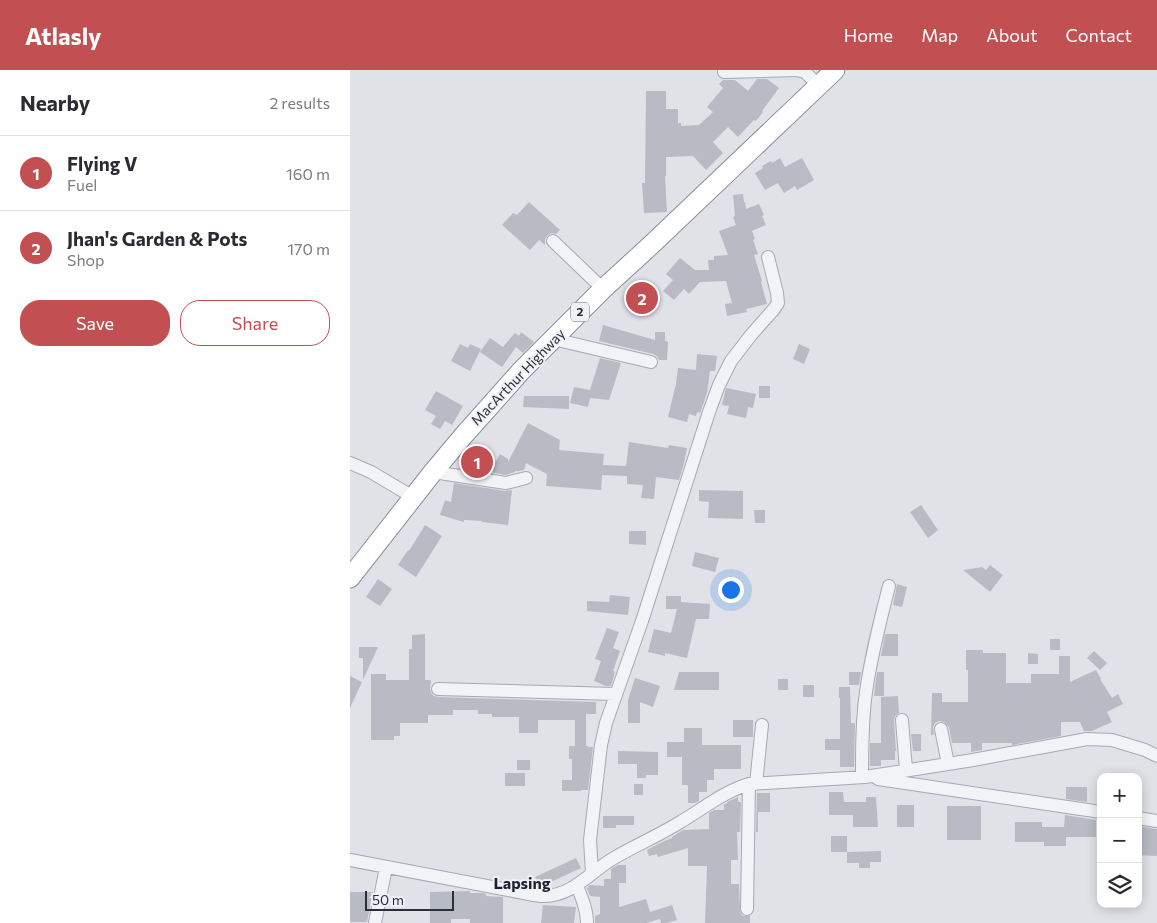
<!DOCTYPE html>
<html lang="en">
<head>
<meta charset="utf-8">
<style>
  body { margin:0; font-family:Commissioner,sans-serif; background:#f2f2f3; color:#2b2b33 }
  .controls { position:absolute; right:15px; bottom:15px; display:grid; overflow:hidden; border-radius:10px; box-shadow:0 2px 12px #0003 }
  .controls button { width:45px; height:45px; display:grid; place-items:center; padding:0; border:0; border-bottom:1px solid #e1e1e2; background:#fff; color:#2b2b33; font:25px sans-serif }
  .scale { position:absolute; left:15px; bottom:12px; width:89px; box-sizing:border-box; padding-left:5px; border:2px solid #2a2f3e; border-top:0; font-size:14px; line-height:18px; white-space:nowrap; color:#2a2f3e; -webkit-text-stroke:4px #eff1f5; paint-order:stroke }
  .you { position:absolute; left:380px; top:519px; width:18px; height:18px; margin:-12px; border:4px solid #fff; border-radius:50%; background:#1a73e8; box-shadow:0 0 0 8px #1a73e833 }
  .badge { display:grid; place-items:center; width:32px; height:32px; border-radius:50%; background:#c25053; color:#fff; font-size:16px; font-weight:700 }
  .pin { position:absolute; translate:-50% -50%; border:2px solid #fff; box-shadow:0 1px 5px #0006 }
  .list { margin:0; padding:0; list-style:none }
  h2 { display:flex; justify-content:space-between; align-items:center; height:65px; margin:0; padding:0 20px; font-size:21px }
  h2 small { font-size:16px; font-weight:400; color:#7c7c81 }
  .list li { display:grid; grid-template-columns:32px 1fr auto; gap:15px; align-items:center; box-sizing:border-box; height:75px; padding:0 20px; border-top:1px solid #e1e1e2 }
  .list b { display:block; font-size:19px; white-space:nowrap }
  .list p { margin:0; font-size:16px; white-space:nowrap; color:#7c7c81 }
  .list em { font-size:16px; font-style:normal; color:#7c7c81 }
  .actions { display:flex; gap:10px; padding:15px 20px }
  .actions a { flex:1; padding:11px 0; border:1px solid #c25053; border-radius:20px; text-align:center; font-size:18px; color:#c25053 }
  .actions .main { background:#c25053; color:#fff }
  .icon { flex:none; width:28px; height:28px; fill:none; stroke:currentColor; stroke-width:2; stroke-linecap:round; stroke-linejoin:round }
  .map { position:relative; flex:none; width:807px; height:853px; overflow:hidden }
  header { display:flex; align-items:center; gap:30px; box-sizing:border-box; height:70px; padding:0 25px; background:#c25053; color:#fff }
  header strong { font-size:24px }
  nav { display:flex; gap:28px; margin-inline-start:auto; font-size:18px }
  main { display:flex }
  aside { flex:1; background:#fff }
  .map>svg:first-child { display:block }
  .building { fill:#b8bbc4 }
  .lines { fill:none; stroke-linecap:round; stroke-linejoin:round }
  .minor-casing { stroke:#a6a9b2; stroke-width:14 }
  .highway-casing { stroke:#898e9d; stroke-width:21 }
  .minor { stroke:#f2f3f6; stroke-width:12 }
  .highway { stroke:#fff; stroke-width:19 }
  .labels { text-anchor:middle; stroke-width:4; stroke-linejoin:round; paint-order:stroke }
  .shield { fill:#eff1f5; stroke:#656975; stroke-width:1 }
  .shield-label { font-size:12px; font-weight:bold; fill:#2a2f3e }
  .street-label { font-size:14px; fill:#2a2f3e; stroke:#eff1f5 }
  .quarter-label { font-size:16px; font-weight:bold; fill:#1c202f; stroke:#eff1f5 }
</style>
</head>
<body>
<header>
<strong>Atlasly</strong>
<nav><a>Home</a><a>Map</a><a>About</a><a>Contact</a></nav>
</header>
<main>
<aside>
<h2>Nearby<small>2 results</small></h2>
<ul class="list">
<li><span class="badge">1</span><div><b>Flying V</b><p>Fuel</p></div><em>160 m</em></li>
<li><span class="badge">2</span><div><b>Jhan's Garden &amp; Pots</b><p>Shop</p></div><em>170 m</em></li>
</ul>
<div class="actions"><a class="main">Save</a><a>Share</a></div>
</aside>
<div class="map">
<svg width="807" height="853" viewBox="0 0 807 853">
  <rect width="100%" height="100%" fill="#e0e2e8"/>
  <!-- building -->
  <path class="building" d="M407,9H417L429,18L412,41L413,42L406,51L404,50L388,67L378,57L363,72L373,83L356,100L343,86L316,87V106H315L317,142L294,143L292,113H295L296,21H316V39H328V53H331V56L349,55L363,42L357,37L373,18L369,14L373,10H385L398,21Z
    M430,88L435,97L452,88L464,110L447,120L445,116L434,123L428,113L415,120L405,103L413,98L412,96L421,91L422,93Z
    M393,124L394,132H395L396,139L409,134L414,145L412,146L416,155L402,161L405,169L403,170L408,184L404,185L412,211L411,212L417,234L396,239L397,242L377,246L375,234L382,233L376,211L350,212L339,224L334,219L324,230L313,221L323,210L316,204L330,188L345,200H359L358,190H364V186L378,185L369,161L386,155L383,147L385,146L383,125Z
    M179,132L210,160L206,164L201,163L197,166L195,170V175L189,170L180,180L152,155L163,143L167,145Z
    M253,255L305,270V262H315V271L318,272L317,290H309L307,286L303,284L249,271Z
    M171,262L184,272L173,283L166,277L152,297L130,282L140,268L153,277L165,263L169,266Z
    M110,274L118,278L120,274L131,279L120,301L101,291Z
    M449,274L460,279L454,294L443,289Z
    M347,284L367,286L365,301H360L357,323L350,343L347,342L346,346L339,344L337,352L318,347L326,314L328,298L346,300Z
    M250,288L271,293L259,330L240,328L238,337L220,333L224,317L240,320Z
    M409,316H420V328H409Z
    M376,318L406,324L403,338L398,337L396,348L377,344L379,336L372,335Z
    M86,321L113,336L102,355L95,351L90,359L81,354L86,346L75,340Z
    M174,326H219V339L173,337Z
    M178,353L210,370L209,380L254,384L253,395L276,396L279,372L318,378L319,375L337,378L334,393L329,410L306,407L304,429L291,428L293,415L277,414V406L252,405L251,420L196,416L197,404L176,393L174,400L169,401H165V402L156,405L121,399L113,393L126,379L144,395L150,384L158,389V392Z
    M104,413L155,421L162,420L158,455L132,452V451L114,450V452L90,445L95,430L101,432Z
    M349,420L393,421V449L358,448L359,432L349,431Z
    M571,435L588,460L578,468L560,442Z
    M404,440H415V453H405Z
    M75,455L92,466L66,507L48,495L58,480L59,481Z
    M279,461H296V475L279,474Z
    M345,482L369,488L365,502L342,496Z
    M640,495L653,505L640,522L613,500L632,497L636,500Z
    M28,509L42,519L30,536L16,527Z
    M547,514L557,517L552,537L543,535Z
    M260,525L280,527L278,545L237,541V531L259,532Z
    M316,526H331V532L360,534L359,549H346L337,588L315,583V586L298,582L304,559L321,563L327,539H316Z
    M257,558L269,562L263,578L270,581L263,601L265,602L261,616H256L244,611L251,591L245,589Z
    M75,564V610H81L80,619L81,623L84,626L88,627L246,632V644H236V676H238V677H243L238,720H231V721H212V710H222V689H219V676H225V650H188V663H169V647H142V644H128V640H103V645H78V653H50V666H44V670H21V604H36V610H59V579H62V565Z
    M535,564H548V586H531Z
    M700,569H710V580H700Z
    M9,577H28L13,610V588H9Z
    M616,580H633V583H656V613H681V604H709V586H720V612L746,600L751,609H750L762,628L768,624L773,634L757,642L762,652L742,661H734L730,652H711V666L662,675V673H632V680L621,682V673H602L599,657L594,652L589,651L585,653L583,657L584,665H581L582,623H592V632H618V600H616Z
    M744,581L757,593L750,600L737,588Z
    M678,583L688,584V594H678Z
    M329,602H369V620H324Z
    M499,602H511L509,615H499Z
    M527,602H534V626H524Z
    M0,606L12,612L0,638Z
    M285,608L310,616L303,637L290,632V653H278V630Z
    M428,609H438V620H428Z
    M453,615H464V627H453Z
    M489,617H500L501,653H505L504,697H490V680H475V669H490V628H489Z
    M548,626L549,643L545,646L544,651L546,681H545V690H531V696H520V673H531V627Z
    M383,650H403V667H383Z
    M334,658H352V675H391V699H364V710H357V722H349V731L345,733H338V715H332V687H317V672H334Z
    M561,664H571V681H563Z
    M268,681L308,682V705H296V708H287V694H268Z
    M167,690H180V700H167Z
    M155,703H175V716H155Z
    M284,714H293V725H284Z
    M716,717H737V732L716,729Z
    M479,722H493L494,732H516V727H526L528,757H503V745H479Z
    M407,723H420V742H408V762H406Z
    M388,727V732H391L390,762H387L388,790H381V814H389L390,842L393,846H400V853H355L357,796H338V778L308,787L307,784L299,786L297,780L312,772L322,768V767L333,760L359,759V743L364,740H374V734H377V732Z
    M547,735H564V757H547Z
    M597,736H631V770H597Z
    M715,745L746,750V767H716V776H694V772H665V752H692V757H714Z
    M253,746H284V755H266V758H253Z
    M788,756L807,759V786L788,785Z
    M481,766H497V782H481Z
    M531,781V792H520V798H509V793H497V782Z
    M226,788L231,798L190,817L185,807Z
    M268,795H276V813H269V837L296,829L300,842L322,835L327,850L317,853H311L310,849L296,853H245V846L250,844V827L240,826L237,818L240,815L254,816V809H261V799Z
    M120,821V823H133L136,824V826L153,827V853H120V849H101V853H80V822Z
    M0,822H23L17,852H0Z
    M193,835L226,837L224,853H191Z"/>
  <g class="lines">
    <!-- minor casing -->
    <g class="minor-casing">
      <path id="minor" d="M447,0L455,2L469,16
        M374,2L447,0
        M203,171L253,219
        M203,269L301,292
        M0,393L21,402L63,427
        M83,402L156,413L176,408
        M88,619L265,624
        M552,650L556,700
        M591,659L598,694
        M512,707C512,678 512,650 516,622C521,586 530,551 539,516
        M528,709L751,742
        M406,714L412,655
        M788,748L807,751
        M0,790L179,824C184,825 189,826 194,826C223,826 241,801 264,788C286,775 310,765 332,751C354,738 373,722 399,714L515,707L623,690L737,669L762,670L795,680L807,686
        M242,803L240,770L251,675L256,653L292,551L359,342L369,315L381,291L401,265L424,239L428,233L427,223L418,187
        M227,816C232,828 237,840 237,853
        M397,839L399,714
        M25,853L36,797"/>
    </g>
    <!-- highway casing -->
    <g class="highway-casing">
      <path id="highway" d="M0,508L83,402L114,365L171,301L253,219L300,176L485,0"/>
    </g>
    <!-- minor -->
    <use href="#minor" class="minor"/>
    <!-- highway -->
    <use href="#highway" class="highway"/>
  </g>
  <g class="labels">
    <!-- shield labels -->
    <rect class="shield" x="221" y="232.5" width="18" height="19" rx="4"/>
    <g class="shield-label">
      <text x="230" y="246">2</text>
    </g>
    <!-- street labels -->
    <g class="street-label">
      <text transform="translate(168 307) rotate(-46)" y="5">MacArthur Highway</text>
    </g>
    <!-- quarter labels -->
    <g class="quarter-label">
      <text x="172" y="819">Lapsing</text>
    </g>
  </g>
</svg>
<div class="controls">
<button>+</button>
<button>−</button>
<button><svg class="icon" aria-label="layers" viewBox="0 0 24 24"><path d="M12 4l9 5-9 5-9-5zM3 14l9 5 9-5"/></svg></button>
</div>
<div class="scale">50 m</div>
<div class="you"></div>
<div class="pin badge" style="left:127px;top:392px">1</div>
<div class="pin badge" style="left:292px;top:228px">2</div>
</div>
</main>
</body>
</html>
